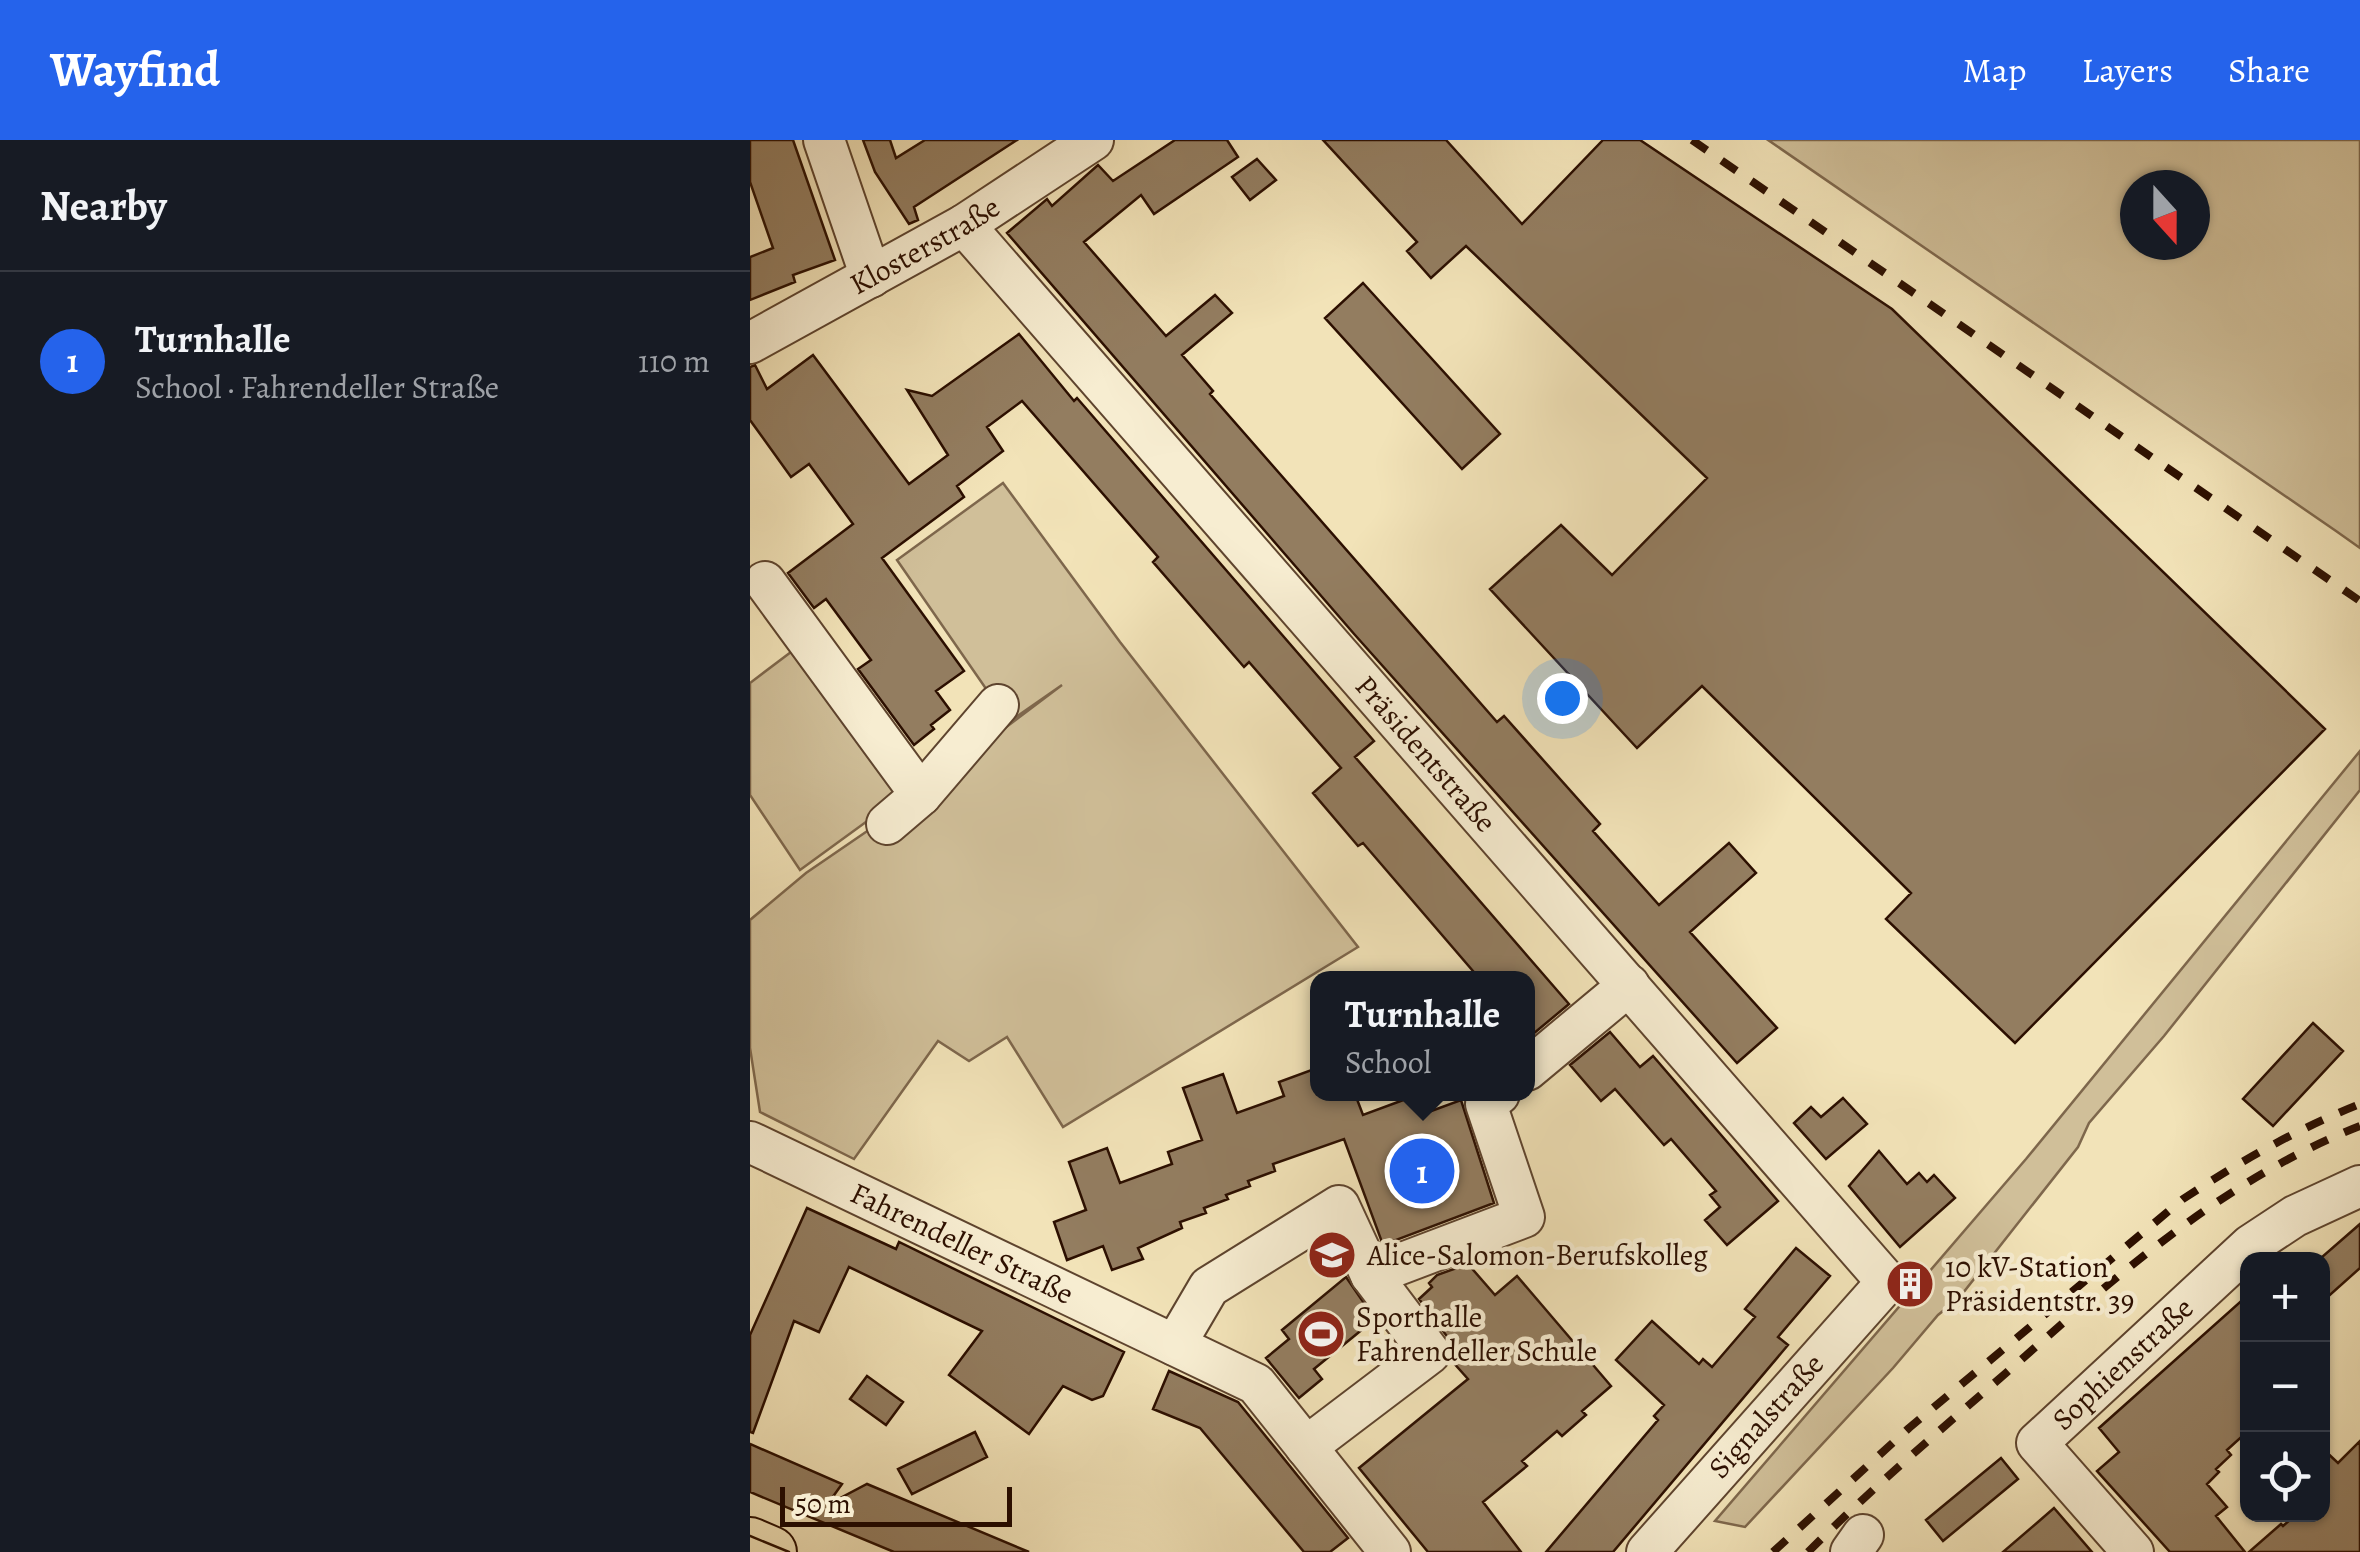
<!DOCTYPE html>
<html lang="en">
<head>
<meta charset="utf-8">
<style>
  body { margin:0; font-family:Alegreya,serif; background:#242831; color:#f1f3f6 }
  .controls { position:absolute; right:30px; bottom:30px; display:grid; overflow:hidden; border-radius:20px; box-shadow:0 2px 8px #0004 }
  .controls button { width:90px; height:90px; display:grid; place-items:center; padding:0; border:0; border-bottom:2px solid #363941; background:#171b24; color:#f1f3f6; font:50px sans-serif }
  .compass { position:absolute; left:1370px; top:30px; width:90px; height:90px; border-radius:50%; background:#171b24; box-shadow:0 2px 8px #0004; rotate:159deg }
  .scale { position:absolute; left:30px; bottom:25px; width:232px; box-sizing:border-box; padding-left:10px; border:5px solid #2c0f00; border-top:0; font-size:28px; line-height:35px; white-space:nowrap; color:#2c0f00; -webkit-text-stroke:8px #f7edd1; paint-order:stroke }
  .you { position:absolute; left:812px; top:558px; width:35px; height:35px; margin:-25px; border:8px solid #fff; border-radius:50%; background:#1a73e8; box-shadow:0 0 0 15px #1a73e833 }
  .badge { display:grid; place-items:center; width:65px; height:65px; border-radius:50%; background:#2563eb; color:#fff; font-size:32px; font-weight:700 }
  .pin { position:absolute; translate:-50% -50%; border:5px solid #fff; box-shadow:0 2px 10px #0006 }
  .popup { position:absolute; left:560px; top:831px; width:225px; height:130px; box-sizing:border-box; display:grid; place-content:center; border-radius:20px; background:#171b24; filter:drop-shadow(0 2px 8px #0005); font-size:32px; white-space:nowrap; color:#9ea1a6 }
  .popup b { font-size:38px; color:#f1f3f6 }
  .popup::after { content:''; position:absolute; left:50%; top:100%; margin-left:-20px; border:20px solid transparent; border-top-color:#171b24 }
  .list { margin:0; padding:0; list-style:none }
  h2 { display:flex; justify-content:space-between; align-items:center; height:130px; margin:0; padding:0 40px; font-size:42px }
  h2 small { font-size:32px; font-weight:400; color:#9ea1a6 }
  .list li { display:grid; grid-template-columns:65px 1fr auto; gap:30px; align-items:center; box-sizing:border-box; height:180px; padding:0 40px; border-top:2px solid #363941 }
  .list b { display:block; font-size:38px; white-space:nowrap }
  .list p { margin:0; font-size:32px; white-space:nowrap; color:#9ea1a6 }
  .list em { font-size:32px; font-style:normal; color:#9ea1a6 }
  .icon { flex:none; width:55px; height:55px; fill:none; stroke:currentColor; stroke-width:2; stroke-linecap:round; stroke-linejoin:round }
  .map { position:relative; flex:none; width:1610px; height:1412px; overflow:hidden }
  header { display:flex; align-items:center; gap:60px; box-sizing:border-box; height:140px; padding:0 50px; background:#2563eb; color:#fff }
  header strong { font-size:48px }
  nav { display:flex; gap:55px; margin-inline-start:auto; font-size:35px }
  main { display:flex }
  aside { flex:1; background:#171b24 }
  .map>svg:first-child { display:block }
  .green { fill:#d0bf99; stroke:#7e674c; stroke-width:2.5; fill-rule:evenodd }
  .building { fill:#937d60; stroke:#2c0f00; stroke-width:2.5 }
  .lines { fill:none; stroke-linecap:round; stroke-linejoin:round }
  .minor-casing { stroke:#5e442e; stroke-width:44 }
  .major-casing { stroke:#2c0f00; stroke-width:54 }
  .minor { stroke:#f7edd1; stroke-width:40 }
  .major { stroke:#f2e3b8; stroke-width:50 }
  .tram { stroke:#2c0f00; stroke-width:2.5 }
  .rail { stroke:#2c0f00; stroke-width:8; stroke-dasharray:18 18; stroke-linecap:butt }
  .labels { text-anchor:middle; stroke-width:9; stroke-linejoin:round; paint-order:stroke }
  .street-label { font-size:30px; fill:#2c0f00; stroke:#f7edd1 }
  .poi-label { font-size:30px; fill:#2c0f00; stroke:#f7edd1; text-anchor:start }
</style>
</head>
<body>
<header>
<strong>Wayfind</strong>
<nav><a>Map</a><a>Layers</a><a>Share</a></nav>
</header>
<main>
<aside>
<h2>Nearby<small></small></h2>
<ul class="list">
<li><span class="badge">1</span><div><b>Turnhalle</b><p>School · Fahrendeller Straße</p></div><em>110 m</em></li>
</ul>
</aside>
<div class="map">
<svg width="1610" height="1412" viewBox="0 0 1610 1412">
  <rect width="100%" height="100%" fill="#f2e3b8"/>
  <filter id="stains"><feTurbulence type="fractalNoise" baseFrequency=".002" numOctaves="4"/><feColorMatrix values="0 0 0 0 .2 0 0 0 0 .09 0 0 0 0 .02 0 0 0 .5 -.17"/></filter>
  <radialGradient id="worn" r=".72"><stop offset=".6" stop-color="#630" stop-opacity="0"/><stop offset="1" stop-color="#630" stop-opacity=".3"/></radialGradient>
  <!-- green -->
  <path class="green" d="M1018,0H1610V408L1586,391ZM1385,45H1445V105H1385Z
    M253,343L370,502L608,807L313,987L257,897L219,921L188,901L104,1019L10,972L0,908V780L56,733L129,683L312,545L259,582L147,420Z
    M41,512L153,655L50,730L0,655V543Z
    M1610,611V650L1414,896L1339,983L1328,1007L1209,1158L1188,1175L1143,1228L995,1387L965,1381L1276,1019Z"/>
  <!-- building -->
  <path class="building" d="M0,0H43L85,120L43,135L45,142L0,160V117L23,108L0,42Z
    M113,0H140L146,18L175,0H267L164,67L168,80L159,84L125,32Z
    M425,0H477L488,17L404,74L391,55L334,102L416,196L465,155L482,173L432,215L463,251L460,254L747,582L754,576L850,684L843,691L909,765L979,703L1006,733L940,792L1027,888L987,923L605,495L257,93L297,59L302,66L348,25L363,41Z
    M573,0H696L772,84L853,0H890L1142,169L1575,589L1265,903L1136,779L1161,753L952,546L887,608L740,449L811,385L862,435L957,338L716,106L681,138L657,111L667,102Z
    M507,19L526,40L500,60L482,37Z
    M613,143L750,294L712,329L575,178Z
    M269,194L324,261L327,258L624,601L605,617L819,864L777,899V838H729L613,703L608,706L563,653L591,628L499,522L494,527L403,422L408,417L272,261L237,287L253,311L207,346L214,357L132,418L214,531L186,551L200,570L181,585L184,589L164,605L108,529L121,520L76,459L64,468L38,433L103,384L59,324L41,337L0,280V227L5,225L17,249L63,215L159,344L198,315L157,250L182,256Z
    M1563,883L1593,911L1523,986L1493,959Z
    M860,892L890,927L903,916L1028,1061L977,1105L955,1080L970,1067L960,1055L966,1051L921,999L914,1005L865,949L851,961L820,925Z
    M567,928V954H605L613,975L667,955L673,974L711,960L744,1063L633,1105L594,999L523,1024L525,1031L498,1041L500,1046L476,1055L478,1059L454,1068L456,1073L430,1082L432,1088L388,1108L393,1119L362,1130L353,1106L317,1120L304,1082L336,1070L319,1022L357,1008L370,1043L422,1024L418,1012L452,1000L433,948L473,934L487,973L534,956L529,942Z
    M1093,958L1117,984L1076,1019L1044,983L1061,967L1071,977Z
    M1129,1011L1157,1044L1169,1033L1177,1042L1184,1035L1205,1058L1150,1107L1099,1046Z
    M57,1068L146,1109L149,1102L374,1212L353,1256L342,1260L313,1246L279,1294L199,1235L232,1191L99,1127L69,1192L44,1181L3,1293L0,1292V1195Z
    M1610,1084V1128L1572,1162V1117Z
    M1046,1108L1080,1136L1028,1197L1038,1205L863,1412H796L908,1280L904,1276L914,1265L866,1220L902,1181L949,1224L953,1219L962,1227L1005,1177L995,1169Z
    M718,1124L745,1155L767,1136L861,1246L832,1271L836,1275L812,1296L807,1291L772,1321L777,1326L733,1362L771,1412H678L609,1328L718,1239L702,1221L703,1209L699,1199L669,1159L682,1147L679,1143L687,1135Z
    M596,1137L625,1179L564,1229L572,1239L549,1258L516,1218L539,1199L532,1190Z
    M1498,1155V1291L1477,1310L1481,1315L1466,1329L1469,1332L1457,1344L1477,1367L1466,1376L1495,1412H1420L1347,1331L1369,1312L1349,1288Z
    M419,1231L488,1262L598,1398L580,1412H554L450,1288L403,1269Z
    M117,1236L153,1262L136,1285L100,1259Z
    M225,1292L237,1317L162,1354L148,1329Z
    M1610,1301V1412H1499L1531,1384L1533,1386L1547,1374H1572V1308L1588,1323Z
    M0,1304L92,1344L77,1365L117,1344L279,1412H144L0,1352Z
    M1251,1318L1268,1339L1193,1401L1176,1380Z
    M1304,1368L1342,1412H1253L1288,1382Z"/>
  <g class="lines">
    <!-- minor casing -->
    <g class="minor-casing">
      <g id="minor">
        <path d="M74,0L121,137"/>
        <path id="s1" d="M214,85L1137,1142L897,1412"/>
        <path id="s2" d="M0,203L214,85L343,0"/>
        <path d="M15,442L171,655L137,684"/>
        <path d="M171,655L248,565"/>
        <path d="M777,930L879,845"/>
        <path id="s3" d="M0,1002L506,1244L640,1412"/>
        <path d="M621,1135L774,1077L736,964L749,954"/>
        <path d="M425,1205L459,1147L589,1066L621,1135L680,1213L556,1307"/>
        <path d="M1101,1412L1113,1395"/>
        <path id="s4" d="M1383,1412L1287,1303L1501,1105L1545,1076L1610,1046"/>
      </g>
    </g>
    <!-- major casing -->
    <g class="major-casing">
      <path id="major" d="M0,1403L21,1412"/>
    </g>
    <!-- minor -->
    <use href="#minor" class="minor"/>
    <!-- major -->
    <use href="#major" class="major"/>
    <!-- tram -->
    <path class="tram" d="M0,1396L39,1412"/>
    <!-- rail -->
    <path class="rail" d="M942,0L1610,461
      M1023,1412L1159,1288L1433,1059C1489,1022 1547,989 1610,964
      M1058,1412C1121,1349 1188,1292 1256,1233C1364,1138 1474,1039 1610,986"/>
  </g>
  <!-- icons -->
  <defs>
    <g id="school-disc" transform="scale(2.5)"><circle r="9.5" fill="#8f2418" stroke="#f7edd1"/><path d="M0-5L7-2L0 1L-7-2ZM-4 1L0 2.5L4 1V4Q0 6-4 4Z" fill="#fff"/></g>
    <g id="building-disc" transform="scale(2.5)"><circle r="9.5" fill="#8f2418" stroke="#f7edd1"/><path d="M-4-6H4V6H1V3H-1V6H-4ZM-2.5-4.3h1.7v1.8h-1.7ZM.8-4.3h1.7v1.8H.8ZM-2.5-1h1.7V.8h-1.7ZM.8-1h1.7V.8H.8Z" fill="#fff"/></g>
    <g id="stadium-disc" transform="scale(2.5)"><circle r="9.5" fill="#8f2418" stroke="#f7edd1"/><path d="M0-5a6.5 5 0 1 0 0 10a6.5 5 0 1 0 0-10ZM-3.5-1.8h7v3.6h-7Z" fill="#fff"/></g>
  </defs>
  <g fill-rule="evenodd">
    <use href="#school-disc" x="582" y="1115"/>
    <use href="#building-disc" x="1160" y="1144"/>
    <use href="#stadium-disc" x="571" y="1194"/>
  </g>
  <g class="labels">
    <!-- street labels -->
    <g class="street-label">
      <text dy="10" stroke="none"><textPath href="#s2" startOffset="200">Klosterstraße</textPath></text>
      <text dy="10" stroke="none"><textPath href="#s1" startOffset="702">Präsidentstraße</textPath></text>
      <text dy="10" stroke="none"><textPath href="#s3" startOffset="235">Fahrendeller Straße</textPath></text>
      <text dy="10" stroke="none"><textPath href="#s4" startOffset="262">Sophienstraße</textPath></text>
      <text transform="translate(1016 1276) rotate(-48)" y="10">Signalstraße</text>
    </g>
    <!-- poi labels -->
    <g class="poi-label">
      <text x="617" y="1125">Alice-Salomon-Berufskolleg</text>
      <text x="1195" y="1137">10 kV-Station<tspan x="1195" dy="34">Präsidentstr. 39</tspan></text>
      <text x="606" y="1187">Sporthalle<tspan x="606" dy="34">Fahrendeller Schule</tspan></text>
    </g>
  </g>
  <rect width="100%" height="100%" filter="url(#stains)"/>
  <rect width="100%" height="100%" fill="url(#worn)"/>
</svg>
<div class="controls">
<button>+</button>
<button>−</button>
<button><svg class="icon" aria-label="locate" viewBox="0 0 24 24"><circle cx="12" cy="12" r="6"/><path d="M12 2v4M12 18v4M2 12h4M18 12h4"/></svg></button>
</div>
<svg class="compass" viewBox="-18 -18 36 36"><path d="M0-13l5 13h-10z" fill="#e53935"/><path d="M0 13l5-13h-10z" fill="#9ea1a6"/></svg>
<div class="scale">50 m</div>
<div class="you"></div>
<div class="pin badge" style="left:672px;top:1031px">1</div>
<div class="popup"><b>Turnhalle</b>School</div>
</div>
</main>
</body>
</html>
